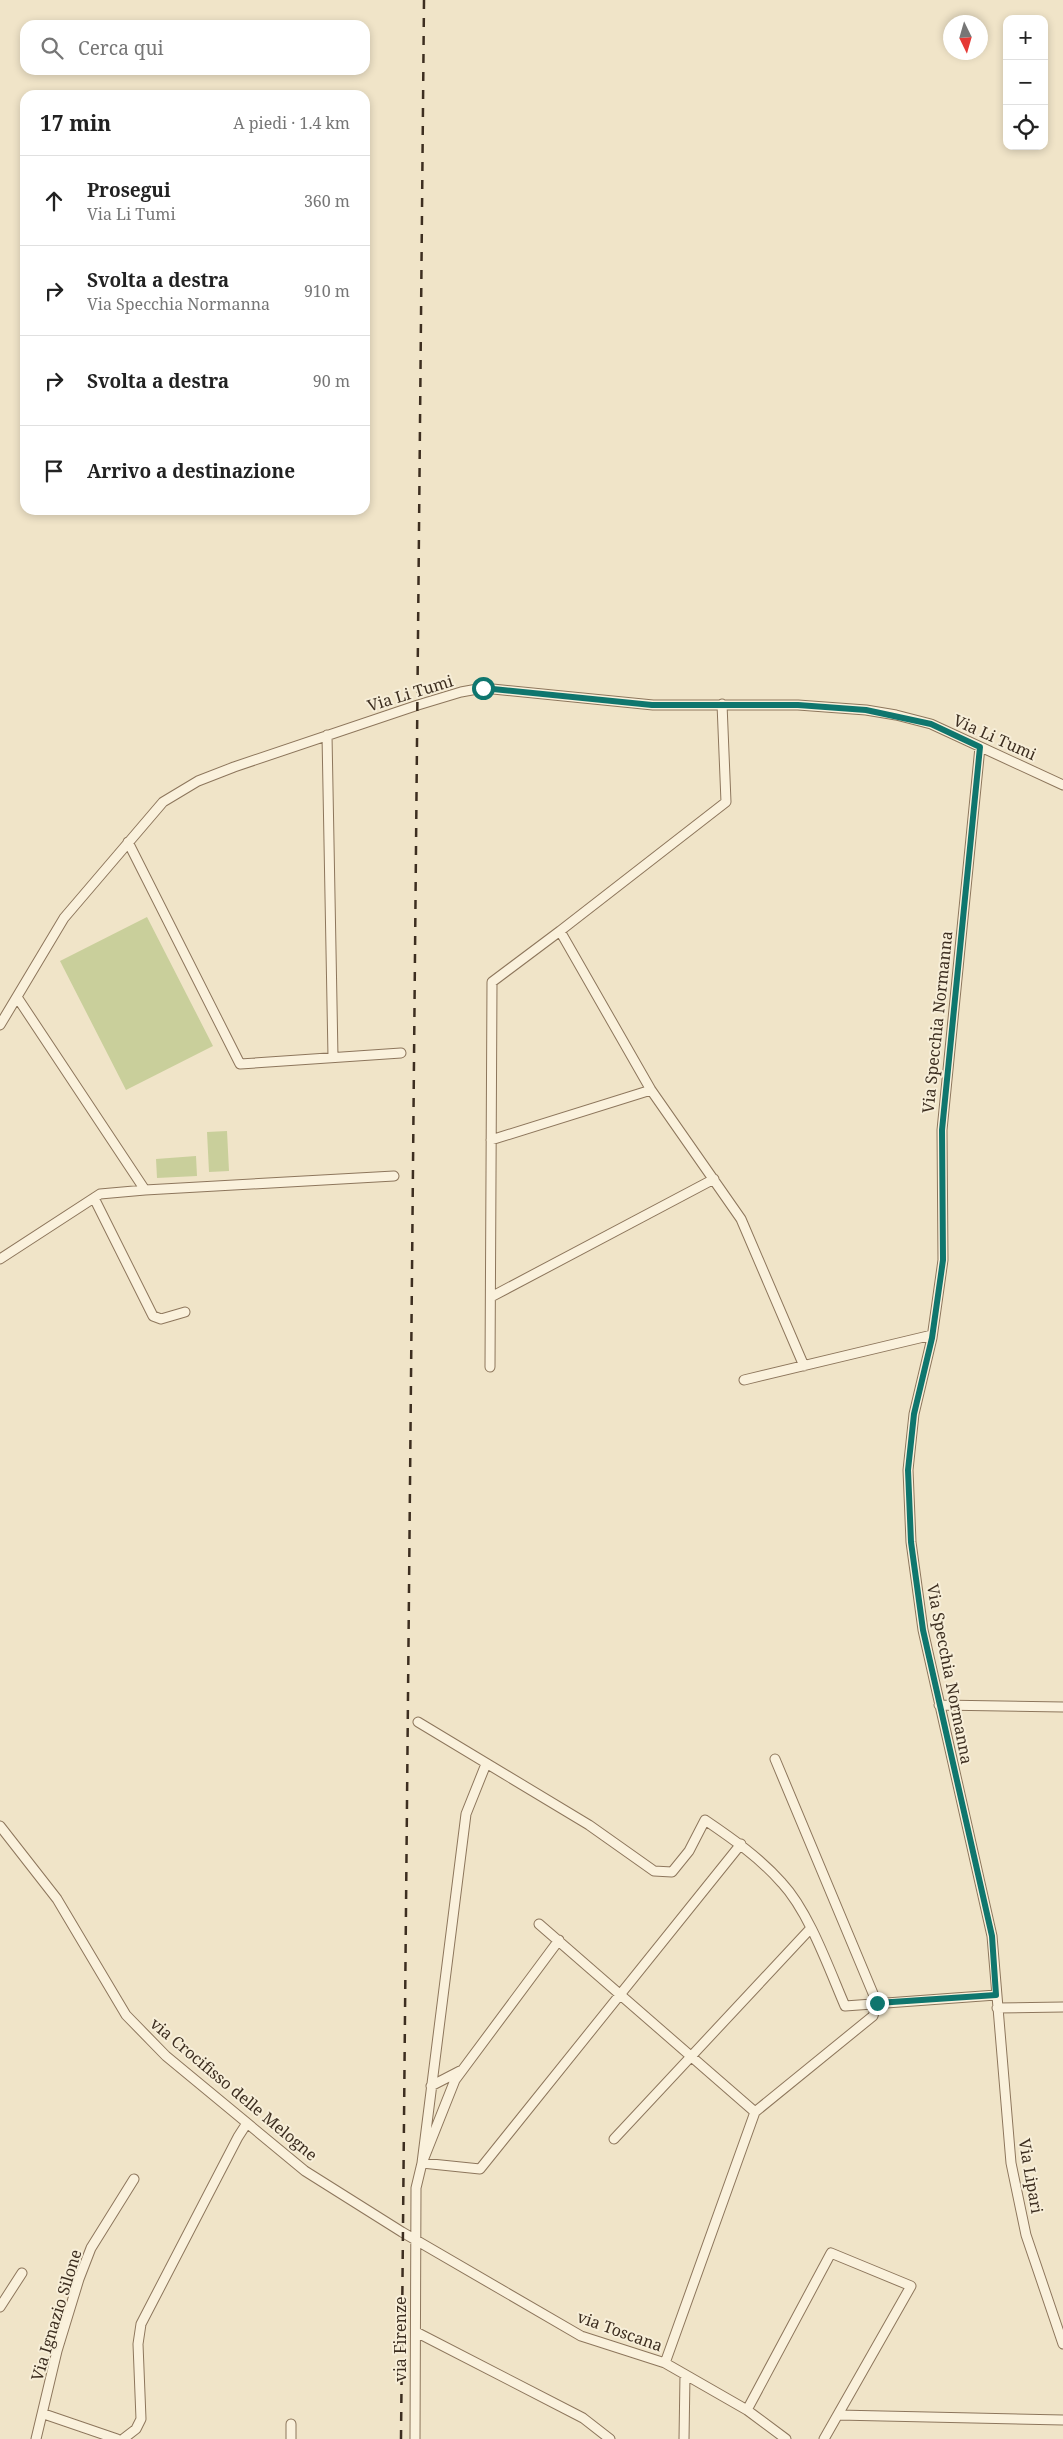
<!DOCTYPE html>
<html lang="it">
<head>
<meta charset="utf-8">
<style>
  body { margin:0; font-family:"Noto Serif",serif; background:#f2f2f2; color:#222 }
  .controls { position:absolute; right:15px; top:15px; display:grid; overflow:hidden; border-radius:10px; box-shadow:0 2px 8px #0003 }
  .controls button { width:45px; height:45px; display:grid; place-items:center; padding:0; border:0; border-bottom:1px solid #e0e0e0; background:#fff; color:#222; font:25px sans-serif }
  .compass { position:absolute; left:943px; top:15px; width:45px; height:45px; border-radius:50%; background:#fff; box-shadow:0 2px 8px #0003; rotate:175deg }
  .stop { position:absolute; width:15px; height:15px; margin:-11px; border:4px solid #0f766e; border-radius:50%; background:#fff }
  .stop.end { background:#0f766e; border-color:#fff; box-shadow:0 1px 5px #0008 }
  .list { margin:0; padding:0; list-style:none }
  h2 { display:flex; justify-content:space-between; align-items:center; height:65px; margin:0; padding:0 20px; font-size:21px }
  h2 small { font-size:16px; font-weight:400; color:#767676 }
  .list li { display:grid; grid-template-columns:32px 1fr auto; gap:15px; align-items:center; box-sizing:border-box; height:90px; padding:0 20px; border-top:1px solid #e0e0e0 }
  .list b { display:block; font-size:19px; white-space:nowrap }
  .list p { margin:0; font-size:16px; white-space:nowrap; color:#767676 }
  .list em { font-size:16px; font-style:normal; color:#767676 }
  .icon { flex:none; width:28px; height:28px; fill:none; stroke:currentColor; stroke-width:2; stroke-linecap:round; stroke-linejoin:round }
  .map { position:relative; flex:none; width:1063px; height:2439px; overflow:hidden }
  .search { position:absolute; background:#fff; box-shadow:0 2px 8px #0003; left:20px; top:20px; width:350px; height:55px; display:flex; align-items:center; gap:12px; box-sizing:border-box; padding:0 18px; border-radius:15px; color:#767676; font-size:19px }
  .panel { position:absolute; background:#fff; box-shadow:0 2px 8px #0003; left:20px; top:90px; width:350px; height:425px; border-radius:15px }
  .map>svg:first-child { display:block }
  .pitch { fill:#c9cf9b }
  .lines { fill:none; stroke-linecap:round; stroke-linejoin:round }
  .minor-casing { stroke:#8d765c; stroke-width:11 }
  .minor { stroke:#faf1dc; stroke-width:9 }
  .rail { stroke:#3d2e20; stroke-width:2.5; stroke-dasharray:9 9; stroke-linecap:butt }
  .route { stroke:#0f766e; stroke-width:6 }
  .labels { text-anchor:middle; stroke-width:4; stroke-linejoin:round; paint-order:stroke }
  .street-label { font-size:16px; fill:#3d2e20; stroke:#f7eed8 }
</style>
</head>
<body>
<div class="map">
<svg width="1063" height="2439" viewBox="0 0 1063 2439">
  <rect width="100%" height="100%" fill="#f0e4c8"/>
  <!-- pitch -->
  <path class="pitch" d="M147,917L213,1046L126,1090L60,961Z
    M227,1131L229,1171L209,1172L207,1132Z
    M196,1156L197,1176L157,1178L156,1159Z"/>
  <g class="lines">
    <!-- minor casing -->
    <g class="minor-casing">
      <path id="minor" d="M722,704L726,802L560,931L651,1090L741,1219L804,1366
        M327,735L333,1057
        M980,747L942,1130L943,1260L932,1338L914,1414L908,1470L911,1542L923,1630L992,1936L1011,2163L1026,2235L1063,2344
        M128,842L240,1064L401,1053
        M17,997L145,1190L394,1176
        M0,1025L64,918L163,802L198,781L234,767L418,705L461,692L483,688L653,705H798L866,710L896,715L931,724L1063,785
        M491,1140L651,1090
        M94,1198L153,1316L161,1319L185,1312
        M0,1259L100,1194L145,1190
        M491,1297L714,1179
        M490,1367L492,982L560,931
        M744,1380L932,1335
        M939,1705L1063,1707
        M418,1722L589,1825L654,1871L672,1872L689,1851L705,1820C733,1839 760,1858 782,1883C809,1912 829,1969 845,2006L996,1995
        M486,1764L466,1814L422,2163L480,2169L741,1844
        M0,1826L57,1899L126,2015L166,2056L305,2171L402,2232L581,2336L665,2363L747,2410L786,2439
        M539,1924L755,2112
        M997,2008L1063,2007
        M431,2086L460,2071
        M614,2139L811,1928
        M0,2307L22,2273
        M416,2332L583,2418L610,2439
        M665,2363L755,2112L873,2016L877,2003L775,1759
        M747,2410L831,2253L911,2286L824,2439
        M44,2414L117,2439
        M838,2415L1063,2420
        M36,2439L57,2351L79,2279L91,2248L134,2179
        M123,2439L136,2429L141,2419L138,2344L141,2324L238,2137L247,2123
        M291,2439V2424
        M415,2439L416,2188L422,2163L455,2080L559,1940
        M684,2439L685,2375"/>
    </g>
    <!-- minor -->
    <use href="#minor" class="minor"/>
    <!-- rail -->
    <path class="rail" d="M401,2439L424,0"/>
  </g>
  <g class="lines">
    <!-- route -->
    <path class="route" d="M483,688L652,705H798L866,710L931,724L980,747L942,1130L943,1260L932,1338L914,1414L908,1470L911,1542L923,1630L992,1936L996,1995L877,2003"/>
  </g>
  <g class="labels">
    <!-- street labels -->
    <g class="street-label">
      <text transform="translate(410 693) rotate(-17)" y="6">Via Li Tumi</text>
      <text transform="translate(995 737) rotate(24)" y="6">Via Li Tumi</text>
      <text transform="translate(937 1022) rotate(-84)" y="6">Via Specchia Normanna</text>
      <text transform="translate(950 1674) rotate(79)" y="6">Via Specchia Normanna</text>
      <text transform="translate(234 2089) rotate(40)" y="6">via Crocifisso delle Melogne</text>
      <text transform="translate(1031 2176) rotate(80)" y="6">Via Lipari</text>
      <text transform="translate(56 2315) rotate(-73)" y="6">Via Ignazio Silone</text>
      <text transform="translate(620 2331) rotate(20)" y="6">via Toscana</text>
      <text transform="translate(400 2339) rotate(-90)" y="6">via Firenze</text>
    </g>
  </g>
</svg>
<div class="controls">
<button>+</button>
<button>−</button>
<button><svg class="icon" aria-label="locate" viewBox="0 0 24 24"><circle cx="12" cy="12" r="6"/><path d="M12 2v4M12 18v4M2 12h4M18 12h4"/></svg></button>
</div>
<svg class="compass" viewBox="-18 -18 36 36"><path d="M0-13l5 13h-10z" fill="#e53935"/><path d="M0 13l5-13h-10z" fill="#767676"/></svg>
<div class="stop" style="left:483px;top:688px"></div>
<div class="stop end" style="left:877px;top:2003px"></div>
<div class="search"><svg class="icon" aria-label="search" viewBox="0 0 24 24"><circle cx="10" cy="10" r="6"/><path d="M15 15l6 6"/></svg>Cerca qui</div>
<section class="panel">
<h2>17 min<small>A piedi · 1.4 km</small></h2>
<ul class="list">
<li><svg class="icon" aria-label="ahead" viewBox="0 0 24 24"><path d="M12 20V5M6 11l6-6 6 6"/></svg><div><b>Prosegui</b><p>Via Li Tumi</p></div><em>360 m</em></li>
<li><svg class="icon" aria-label="right" viewBox="0 0 24 24"><path d="M7 20v-9h11M14 6l5 5-5 5"/></svg><div><b>Svolta a destra</b><p>Via Specchia Normanna</p></div><em>910 m</em></li>
<li><svg class="icon" aria-label="right" viewBox="0 0 24 24"><path d="M7 20v-9h11M14 6l5 5-5 5"/></svg><div><b>Svolta a destra</b></div><em>90 m</em></li>
<li><svg class="icon" aria-label="arrive" viewBox="0 0 24 24"><path d="M6 21V4h12l-3 4 3 4H6"/></svg><div><b>Arrivo a destinazione</b></div></li>
</ul>
</section>
</div>
</body>
</html>
